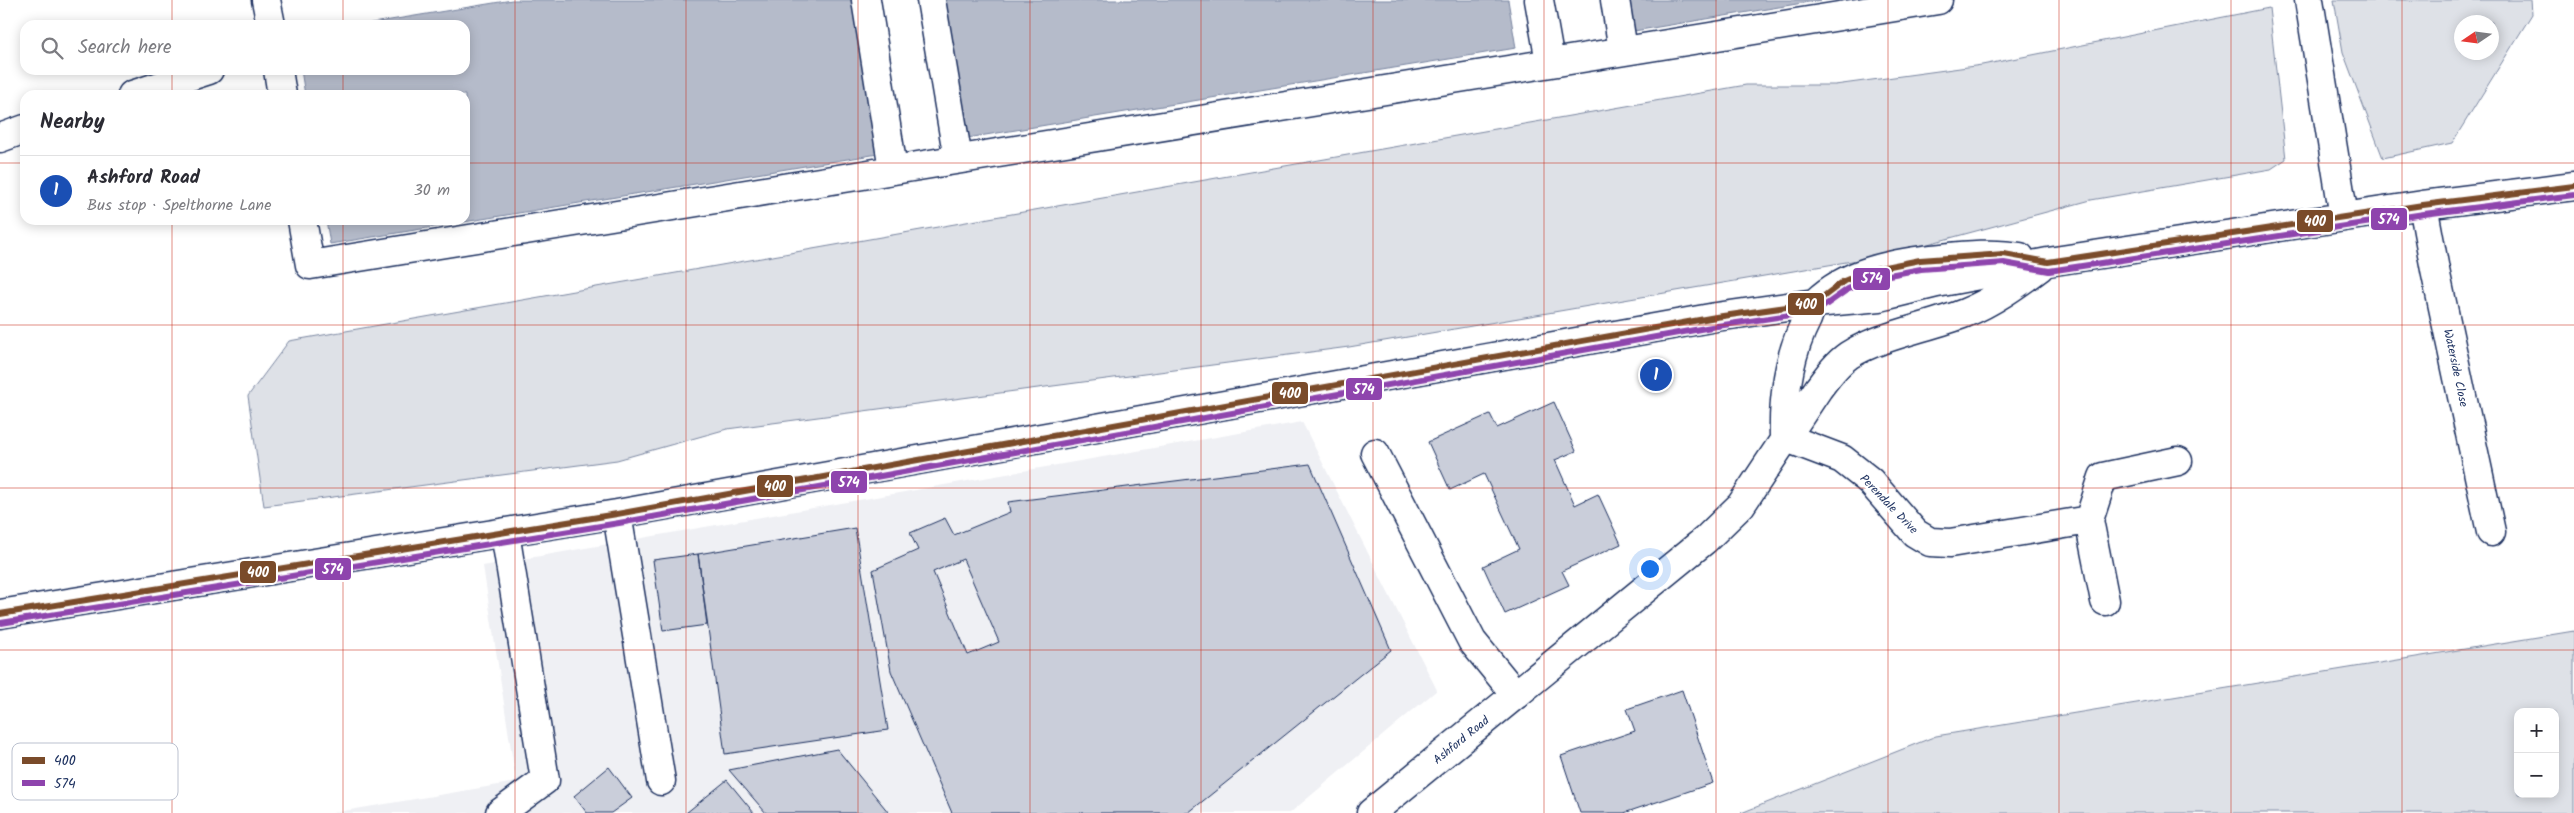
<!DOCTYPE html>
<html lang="en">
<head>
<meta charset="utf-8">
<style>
  body { margin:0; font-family:Kalam,sans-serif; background:#f7f7f7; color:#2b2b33 }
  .controls { position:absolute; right:15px; bottom:15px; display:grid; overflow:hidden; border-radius:10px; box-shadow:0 2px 12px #0003 }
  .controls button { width:45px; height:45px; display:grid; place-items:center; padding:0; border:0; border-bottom:1px solid #e1e1e2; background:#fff; color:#2b2b33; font:25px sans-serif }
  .compass { position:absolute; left:2454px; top:15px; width:45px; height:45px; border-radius:50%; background:#fff; box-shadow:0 2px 12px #0003; rotate:257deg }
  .you { position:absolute; left:1649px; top:568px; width:18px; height:18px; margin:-12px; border:4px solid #fff; border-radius:50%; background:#1a73e8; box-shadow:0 0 0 8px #1a73e833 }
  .badge { display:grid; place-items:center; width:32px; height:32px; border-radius:50%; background:#c8321e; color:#fff; font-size:16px; font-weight:700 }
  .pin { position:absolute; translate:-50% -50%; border:2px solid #fff; box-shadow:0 1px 5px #0006 }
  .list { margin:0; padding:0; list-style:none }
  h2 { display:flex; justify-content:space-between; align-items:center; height:65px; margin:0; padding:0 20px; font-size:21px }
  h2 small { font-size:16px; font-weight:400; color:#7c7c81 }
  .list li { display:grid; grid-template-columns:32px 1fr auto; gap:15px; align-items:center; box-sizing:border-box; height:70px; padding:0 20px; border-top:1px solid #e1e1e2 }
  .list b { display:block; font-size:19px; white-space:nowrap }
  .list p { margin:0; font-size:16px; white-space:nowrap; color:#7c7c81 }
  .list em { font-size:16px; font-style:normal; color:#7c7c81 }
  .icon { flex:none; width:28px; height:28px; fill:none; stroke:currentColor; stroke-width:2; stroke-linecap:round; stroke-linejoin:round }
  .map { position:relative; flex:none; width:2574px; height:813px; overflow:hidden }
  .search { position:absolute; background:#fff; box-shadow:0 2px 12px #0003; left:20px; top:20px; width:450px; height:55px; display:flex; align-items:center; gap:12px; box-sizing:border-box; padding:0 18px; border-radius:15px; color:#7c7c81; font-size:19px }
  .panel { position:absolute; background:#fff; box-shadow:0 2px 12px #0003; left:20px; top:90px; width:450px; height:135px; border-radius:15px }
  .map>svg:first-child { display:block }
  .built { fill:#eff0f4 }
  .green { fill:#dee1e7; stroke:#7c88a2; fill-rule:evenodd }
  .water { fill:#b5bbca; stroke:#77839f }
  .building { fill:#caceda; stroke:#1b2f5e; fill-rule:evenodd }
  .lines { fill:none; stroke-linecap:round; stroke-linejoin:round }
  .minor-casing { stroke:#1b2f5e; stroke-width:31 }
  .minor { stroke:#fff; stroke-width:28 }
  .bus-1-casing { stroke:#fff; stroke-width:10 }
  .bus-2-casing { stroke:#fff; stroke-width:10 }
  .bus-1 { stroke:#7a4b2a; stroke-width:6 }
  .bus-2 { stroke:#8e44ad; stroke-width:6 }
  .grid { fill:none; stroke:#c8321e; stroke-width:1; stroke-opacity:0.55 }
  .labels { text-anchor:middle; stroke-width:5; stroke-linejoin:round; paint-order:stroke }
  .street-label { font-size:12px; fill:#1b2f5e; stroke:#fff }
  .key { fill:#fff; stroke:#bbc1cf; stroke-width:1 }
  .key-label { font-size:14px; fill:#1b2f5e }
  .line-badge { stroke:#fff; stroke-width:2 }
  .badge-label { font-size:14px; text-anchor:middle; font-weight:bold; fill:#fff }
</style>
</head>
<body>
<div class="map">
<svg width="2574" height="813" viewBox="0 0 2574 813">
  <rect width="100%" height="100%" fill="#fff"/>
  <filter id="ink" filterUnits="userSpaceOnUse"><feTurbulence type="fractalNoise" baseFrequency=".02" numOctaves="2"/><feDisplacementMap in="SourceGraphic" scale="10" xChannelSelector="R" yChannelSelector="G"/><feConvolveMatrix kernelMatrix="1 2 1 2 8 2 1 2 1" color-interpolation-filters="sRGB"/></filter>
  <g filter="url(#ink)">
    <!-- built -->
    <path class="built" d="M1302,422L1437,690L1290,813H332L516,782L483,566Z"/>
    <!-- green -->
    <path class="green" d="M2334,0H2531L2532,14L2452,143L2383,158L2343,52ZM2462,22H2492V52H2462Z
      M2269,8L2286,159L2271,169L2091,200L1887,255L1349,347L727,429L617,460L264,506L248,396L289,341L1746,85H1835L1982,65Z
      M2574,631V813H1741L1936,736ZM2518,712H2555V794H2518Z"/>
    <!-- water -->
    <path class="water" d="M512,0H853L878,154L330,244L326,220H465V95H305L301,70H465V25H360Z
      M945,0H1508L1516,48L967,138Z
      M1629,0H1821L1634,31Z"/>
    <!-- building -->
    <path class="building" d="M1554,402L1576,451L1555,460L1575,505L1598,494L1621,544L1562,571L1569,585L1505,614L1483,566L1519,549L1484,474L1450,490L1428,442L1490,414L1497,428Z
      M1310,464L1391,650L1188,813H952L891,671L873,570L918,550L910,533L945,518L954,535L1010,512L1008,502ZM963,559L999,642L968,655L933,572Z
      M855,528L888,730L725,754L698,554Z
      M698,554L707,625L663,631L653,560Z
      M1682,690L1713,783L1624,813H1580L1561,756L1635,731L1627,709Z
      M837,749L889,813H766L729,770Z
      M609,767L632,798L611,813H587L574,796Z
      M727,780L754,813H686Z"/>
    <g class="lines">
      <!-- minor casing -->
      <g class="minor-casing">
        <path id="minor" d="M266,0L271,25
          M866,0L893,169
          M931,0L958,159
          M1539,0L1550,62
          M1615,0L1623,50
          M2309,0L2344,217
          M278,70L282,95
          M132,95L209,70
          M0,138L25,129
          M2423,205L2435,270L2491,532
          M302,220L310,265L1938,0
          M1784,437L1842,459L1870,481L1915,533L1930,542L1950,543L2089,520L2103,477L2178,461
          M1784,437C1783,396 1788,356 1807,319C1809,313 1812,306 1816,302C1847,272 1891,264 1932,259C1961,256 1991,252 2020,257
          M1375,453L1472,641L1516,695
          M617,514L661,781
          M2089,520L2105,601
          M0,614L617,514L1716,317L1815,303L1880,297L1937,283L2048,262L2423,205L2574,186
          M500,813L545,780L505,533
          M1371,813L1705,540L1741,505L1818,389C1827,377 1836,364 1849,355C1879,336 1930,327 1965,313C1992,302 2016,285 2040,267"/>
      </g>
      <!-- minor -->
      <use href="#minor" class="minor"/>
      <!-- bus-1 casing -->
      <g class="bus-1-casing">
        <path id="bus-1" d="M0,614L617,514L1716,317L1815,303L1844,281L1870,270L1920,260L2004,254L2048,262L2423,205L2574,186"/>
      </g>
      <!-- bus-2 casing -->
      <g class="bus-2-casing">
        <path id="bus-2" d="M1,623L619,523L1717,326L1817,311L1848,289L1873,278L1921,269L2004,263L2049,271L2424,214L2574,195"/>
      </g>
      <!-- bus-1 -->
      <use href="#bus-1" class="bus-1"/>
      <!-- bus-2 -->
      <use href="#bus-2" class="bus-2"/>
    </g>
  </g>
  <!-- grid -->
  <path class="grid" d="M172,0V25M343,0V25M515,0V813M686,0V813M858,0V813M1030,0V813M1201,0V813M1373,0V813M1544,0V813M1716,0V813M1888,0V813M2059,0V813M2231,0V813M2402,0V813M172,70V95M343,70V95M0,163H25M465,163H2574M172,220V813M343,220V813M0,325H2574M0,488H2574M0,650H2574"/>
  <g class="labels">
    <!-- street labels -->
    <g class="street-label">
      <text transform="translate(2456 368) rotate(78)" y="4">Waterside Close</text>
      <text transform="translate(1889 504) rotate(46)" y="4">Perendale Drive</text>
      <text transform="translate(1461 740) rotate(-39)" y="4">Ashford Road</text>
    </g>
  </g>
  <!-- legend -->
  <rect x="12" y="743" width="166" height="57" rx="8" class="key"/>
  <rect x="22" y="757" width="23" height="7" fill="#7a4b2a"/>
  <rect x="22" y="780" width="23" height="6" fill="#8e44ad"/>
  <g class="key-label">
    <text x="54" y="765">400</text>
    <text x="54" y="788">574</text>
  </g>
  <g class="line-badge">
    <rect x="2370" y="207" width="38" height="24" rx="5" fill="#8e44ad"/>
    <rect x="2296" y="209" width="38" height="24" rx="5" fill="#7a4b2a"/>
    <rect x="1852" y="267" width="39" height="24" rx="5" fill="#8e44ad"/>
    <rect x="1787" y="292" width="38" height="24" rx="5" fill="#7a4b2a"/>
    <rect x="1345" y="377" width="38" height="24" rx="5" fill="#8e44ad"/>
    <rect x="1271" y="381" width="38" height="24" rx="5" fill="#7a4b2a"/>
    <rect x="830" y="470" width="38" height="24" rx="5" fill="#8e44ad"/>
    <rect x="756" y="474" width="38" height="24" rx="5" fill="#7a4b2a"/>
    <rect x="314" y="557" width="38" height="24" rx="5" fill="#8e44ad"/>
    <rect x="239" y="560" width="38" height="24" rx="5" fill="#7a4b2a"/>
  </g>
  <g class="badge-label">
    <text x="2389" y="224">574</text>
    <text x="2315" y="226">400</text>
    <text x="1872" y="283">574</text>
    <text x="1806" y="309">400</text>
    <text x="1364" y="394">574</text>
    <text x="1290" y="398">400</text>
    <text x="849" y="487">574</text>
    <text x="775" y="491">400</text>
    <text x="333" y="574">574</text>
    <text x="258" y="577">400</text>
  </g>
</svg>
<div class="controls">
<button>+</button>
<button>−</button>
</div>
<svg class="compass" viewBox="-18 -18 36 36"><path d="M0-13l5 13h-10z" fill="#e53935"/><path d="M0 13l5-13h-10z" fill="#7c7c81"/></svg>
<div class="you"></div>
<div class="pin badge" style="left:1656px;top:375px;background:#1a4fb4">1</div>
<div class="search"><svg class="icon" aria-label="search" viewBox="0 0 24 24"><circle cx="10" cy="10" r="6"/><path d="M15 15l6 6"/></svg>Search here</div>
<section class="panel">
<h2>Nearby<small></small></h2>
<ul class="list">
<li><span class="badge" style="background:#1a4fb4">1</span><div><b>Ashford Road</b><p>Bus stop · Spelthorne Lane</p></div><em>30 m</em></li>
</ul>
</section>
</div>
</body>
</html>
